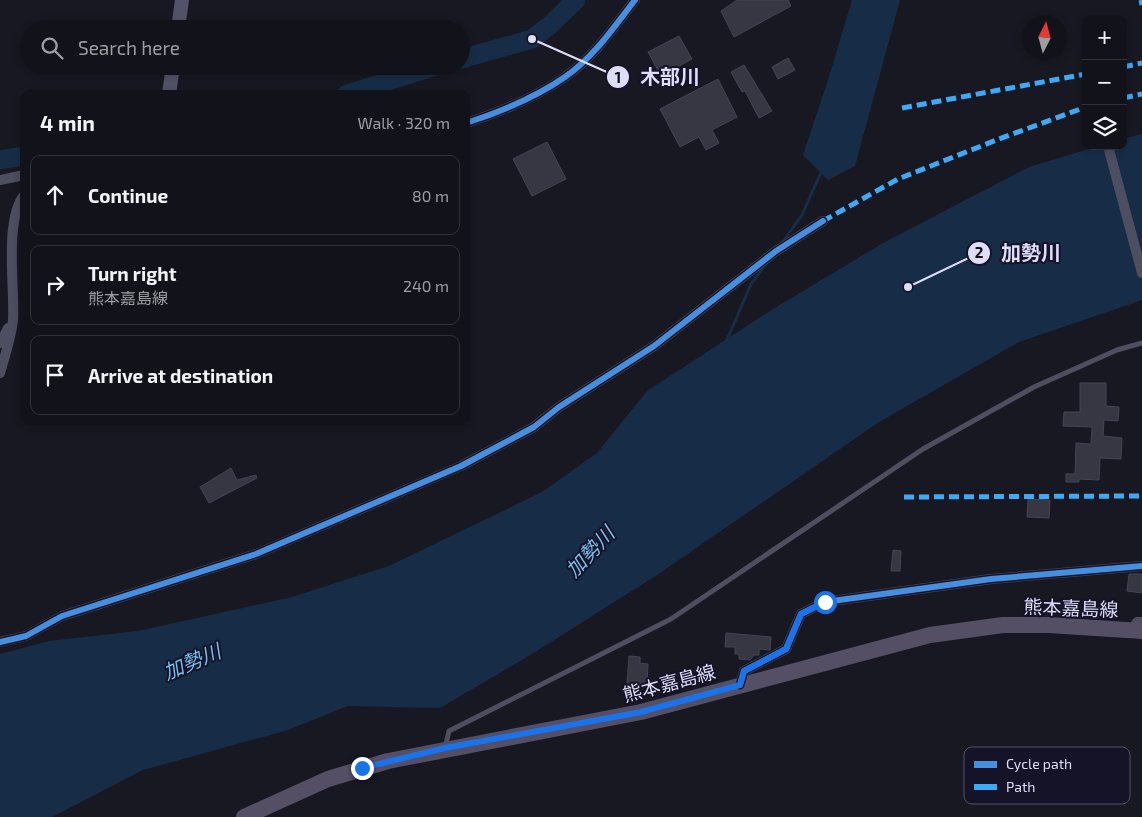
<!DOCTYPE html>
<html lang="en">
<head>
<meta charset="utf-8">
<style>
  body { margin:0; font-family:"Exo 2","Noto Sans JP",sans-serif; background:#1b1b23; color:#f1f3f6 }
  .controls { position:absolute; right:15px; top:15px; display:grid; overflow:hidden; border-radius:10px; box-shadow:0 2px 8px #0003 }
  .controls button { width:45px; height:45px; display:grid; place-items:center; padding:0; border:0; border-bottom:1px solid #313239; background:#12121a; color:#f1f3f6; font:25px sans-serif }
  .compass { position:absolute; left:1022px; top:15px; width:45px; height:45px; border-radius:50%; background:#12121a; box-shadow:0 2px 8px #0003; rotate:6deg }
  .stop { position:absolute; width:15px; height:15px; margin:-11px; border:4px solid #1a73e8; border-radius:50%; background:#fff }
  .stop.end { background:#1a73e8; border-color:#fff; box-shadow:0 1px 5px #0008 }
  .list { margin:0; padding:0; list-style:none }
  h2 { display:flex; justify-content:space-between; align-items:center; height:65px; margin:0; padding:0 20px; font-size:21px }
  h2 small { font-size:16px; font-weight:400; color:#9c9ea2 }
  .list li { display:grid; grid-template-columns:32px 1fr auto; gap:15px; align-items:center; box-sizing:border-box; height:80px; margin:0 10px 10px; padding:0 10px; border:1px solid #313239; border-radius:10px }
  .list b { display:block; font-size:19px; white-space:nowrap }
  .list p { margin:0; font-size:16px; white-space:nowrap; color:#9c9ea2 }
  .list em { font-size:16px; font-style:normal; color:#9c9ea2 }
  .icon { flex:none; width:28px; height:28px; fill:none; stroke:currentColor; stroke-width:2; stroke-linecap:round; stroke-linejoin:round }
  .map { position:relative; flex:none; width:1142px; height:817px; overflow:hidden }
  .search { position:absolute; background:#12121a; box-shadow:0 2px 8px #0003; left:20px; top:20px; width:450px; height:55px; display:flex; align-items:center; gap:12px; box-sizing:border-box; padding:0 18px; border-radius:28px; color:#9c9ea2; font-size:19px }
  .panel { position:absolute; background:#12121a; box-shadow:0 2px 8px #0003; left:20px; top:90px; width:450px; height:335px; border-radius:10px }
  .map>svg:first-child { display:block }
  .water { fill:#172d47 }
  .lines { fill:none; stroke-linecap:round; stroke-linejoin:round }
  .stream { stroke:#172d47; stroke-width:3 }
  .river { stroke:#172d47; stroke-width:19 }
  .building { fill:#373643; stroke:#454454 }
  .lane { stroke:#4e4e61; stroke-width:5 }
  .street { stroke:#4e4e61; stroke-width:10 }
  .secondary { stroke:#525368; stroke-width:14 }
  .primary { stroke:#554f66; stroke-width:16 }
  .quiet { stroke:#3fa9f5; stroke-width:5; stroke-dasharray:10 5; stroke-linecap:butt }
  .cycleway-casing { stroke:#151327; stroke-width:9 }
  .cycleway { stroke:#468fdf; stroke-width:6 }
  .route { stroke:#1a73e8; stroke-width:6 }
  .labels { text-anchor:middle; stroke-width:4; stroke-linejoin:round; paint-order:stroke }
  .street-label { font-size:19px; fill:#deddfb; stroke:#151327 }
  .water-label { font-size:20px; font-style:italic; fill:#77bfef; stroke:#151327 }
  .key { fill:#151327; stroke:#515067; stroke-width:1 }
  .key-label { font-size:14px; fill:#deddfb }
  .leader { fill:none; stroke:#deddfb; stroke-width:2 }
  .callout-dot { fill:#deddfb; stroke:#151327; stroke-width:2 }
  .mark-label { font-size:15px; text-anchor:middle; font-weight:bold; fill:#111 }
  .callout-label { font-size:20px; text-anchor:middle; font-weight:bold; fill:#deddfb; stroke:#151327; stroke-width:4; stroke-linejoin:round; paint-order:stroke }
</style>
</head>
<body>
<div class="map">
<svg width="1142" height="817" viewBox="0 0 1142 817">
  <rect width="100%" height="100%" fill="#181822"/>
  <!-- water -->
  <path class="water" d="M852,0H900L855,166L828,180L803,155L828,80Z
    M1142,134V300L1019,342L879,422L657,575L532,654L440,708L348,706L288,730L143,770L52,817H0V654L49,641L138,631L292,597L389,566L542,492L597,453L647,391L773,309L883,243L1029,167L1099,146H1123V139Z"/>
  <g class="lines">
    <!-- stream -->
    <path class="stream" d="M782,243L802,215L822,170
      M726,342L751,284L766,264"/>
    <!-- river -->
    <path class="river" d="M461,59L532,39L550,25L576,0
      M347,94L436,66
      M0,160L24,156"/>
  </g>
  <!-- building -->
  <path class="building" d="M737,0H788L791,6L734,37L721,11Z
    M679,36L692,59L661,76L648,52Z
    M788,58L795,70L778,79L772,67Z
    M744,65L772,111L759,118L745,91L742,92L731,72Z
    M718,79L737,117L712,130L719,143L706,150L699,137L680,147L660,109Z
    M547,142L566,179L532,196L513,159Z
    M1080,383H1106V406L1119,407L1118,421L1104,420L1103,436L1122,438L1121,459L1100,458L1099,480L1079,479V482H1066V474H1075L1076,443L1091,444L1092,427L1063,426L1064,412H1080Z
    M231,468L237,480L256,475L257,478L209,503L200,487Z
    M1028,499L1050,500L1049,518L1027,517Z
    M893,550L901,551L900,571H891Z
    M1129,574H1142V593L1127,591Z
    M726,633L771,637L770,650L759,649V655H754L750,660L739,659V654H735V647H725Z
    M629,656L640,657V663L648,664L647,684L627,683Z"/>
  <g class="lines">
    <!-- lane -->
    <path class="lane" d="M445,748L449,731L671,619L923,449L1034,387L1117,350L1142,343"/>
    <!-- street -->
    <path class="street" d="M466,123C500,112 536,97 565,77C593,58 614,27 635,0
      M1108,146L1142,273
      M0,180L24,175
      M0,343L8,328
      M0,373C5,356 11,338 13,320C15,288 4,221 24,195
      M1133,630L1137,622H1142
      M0,642L26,636L62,616L256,554L461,466L534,427L559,407L654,346L776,251L823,221
      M740,685L744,671L786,649L801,614L825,602L991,579L1142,566"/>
    <!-- secondary -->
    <path class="secondary" d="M178,29L182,0
      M169,94L173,66"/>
    <!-- primary -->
    <path class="primary" d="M244,817L328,779L388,761L641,712L930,635L1003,625H1049L1142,631"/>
    <!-- quiet -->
    <path class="quiet" d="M1141,0L1142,5
      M1123,67L1142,63
      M1123,98L1142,94
      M902,108L1086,74
      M823,221L898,179L999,139L1086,107
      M904,497L1142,496"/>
    <!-- cycleway casing -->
    <g class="cycleway-casing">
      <path id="cycleway" d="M466,123C500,112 536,97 565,77C593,58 614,27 635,0
        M0,642L26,636L62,616L256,554L461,466L534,427L559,407L654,346L776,251L823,221
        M740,685L744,671L786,649L801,614L825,602L991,579L1142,566"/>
    </g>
    <!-- cycleway -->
    <use href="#cycleway" class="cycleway"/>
  </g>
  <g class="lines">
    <!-- route -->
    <path class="route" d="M362,768L445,748L641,712L740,685L744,671L786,649L801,614L825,602"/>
  </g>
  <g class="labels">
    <!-- street labels -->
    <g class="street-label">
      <text transform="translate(1071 608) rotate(2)" y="7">熊本嘉島線</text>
      <text transform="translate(669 683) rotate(-15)" y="7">熊本嘉島線</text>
    </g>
    <!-- water labels -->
    <g class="water-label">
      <text transform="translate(590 552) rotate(-47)" y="7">加勢川</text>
      <text transform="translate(192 662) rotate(-23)" y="7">加勢川</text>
    </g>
  </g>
  <!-- legend -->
  <rect x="964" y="747" width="166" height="57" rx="8" class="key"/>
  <rect x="974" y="761" width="23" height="7" fill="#468fdf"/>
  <rect x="974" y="784" width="23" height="6" fill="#3fa9f5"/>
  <g class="key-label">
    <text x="1006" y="769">Cycle path</text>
    <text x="1006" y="792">Path</text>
  </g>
  <!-- callouts -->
  <path class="leader" d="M532 39L618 77M908 287L979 253"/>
  <g class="callout-dot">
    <circle cx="532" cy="39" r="5"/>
    <circle cx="908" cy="287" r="5"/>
    <circle cx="618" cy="77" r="12"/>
    <circle cx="979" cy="253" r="12"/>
  </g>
  <g class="mark-label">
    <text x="618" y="83">1</text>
    <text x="979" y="258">2</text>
  </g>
  <g class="callout-label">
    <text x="670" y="84">木部川</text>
    <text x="1031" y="260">加勢川</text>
  </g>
</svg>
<div class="controls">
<button>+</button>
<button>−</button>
<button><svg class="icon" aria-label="layers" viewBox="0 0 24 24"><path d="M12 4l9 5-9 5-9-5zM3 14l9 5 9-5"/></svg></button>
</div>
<svg class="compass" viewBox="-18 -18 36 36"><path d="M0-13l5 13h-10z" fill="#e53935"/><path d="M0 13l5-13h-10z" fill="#9c9ea2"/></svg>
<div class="stop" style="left:825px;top:602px"></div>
<div class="stop end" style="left:362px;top:768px"></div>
<div class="search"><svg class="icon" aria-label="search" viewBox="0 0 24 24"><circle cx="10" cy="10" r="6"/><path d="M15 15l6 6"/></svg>Search here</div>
<section class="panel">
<h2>4 min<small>Walk · 320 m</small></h2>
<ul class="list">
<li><svg class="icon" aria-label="ahead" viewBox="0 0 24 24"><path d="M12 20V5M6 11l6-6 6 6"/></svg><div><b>Continue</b></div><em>80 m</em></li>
<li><svg class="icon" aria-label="right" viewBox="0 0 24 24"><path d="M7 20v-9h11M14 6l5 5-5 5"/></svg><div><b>Turn right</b><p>熊本嘉島線</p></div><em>240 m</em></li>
<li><svg class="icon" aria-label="arrive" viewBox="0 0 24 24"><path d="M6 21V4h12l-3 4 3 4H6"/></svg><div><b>Arrive at destination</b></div></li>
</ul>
</section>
</div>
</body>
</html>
